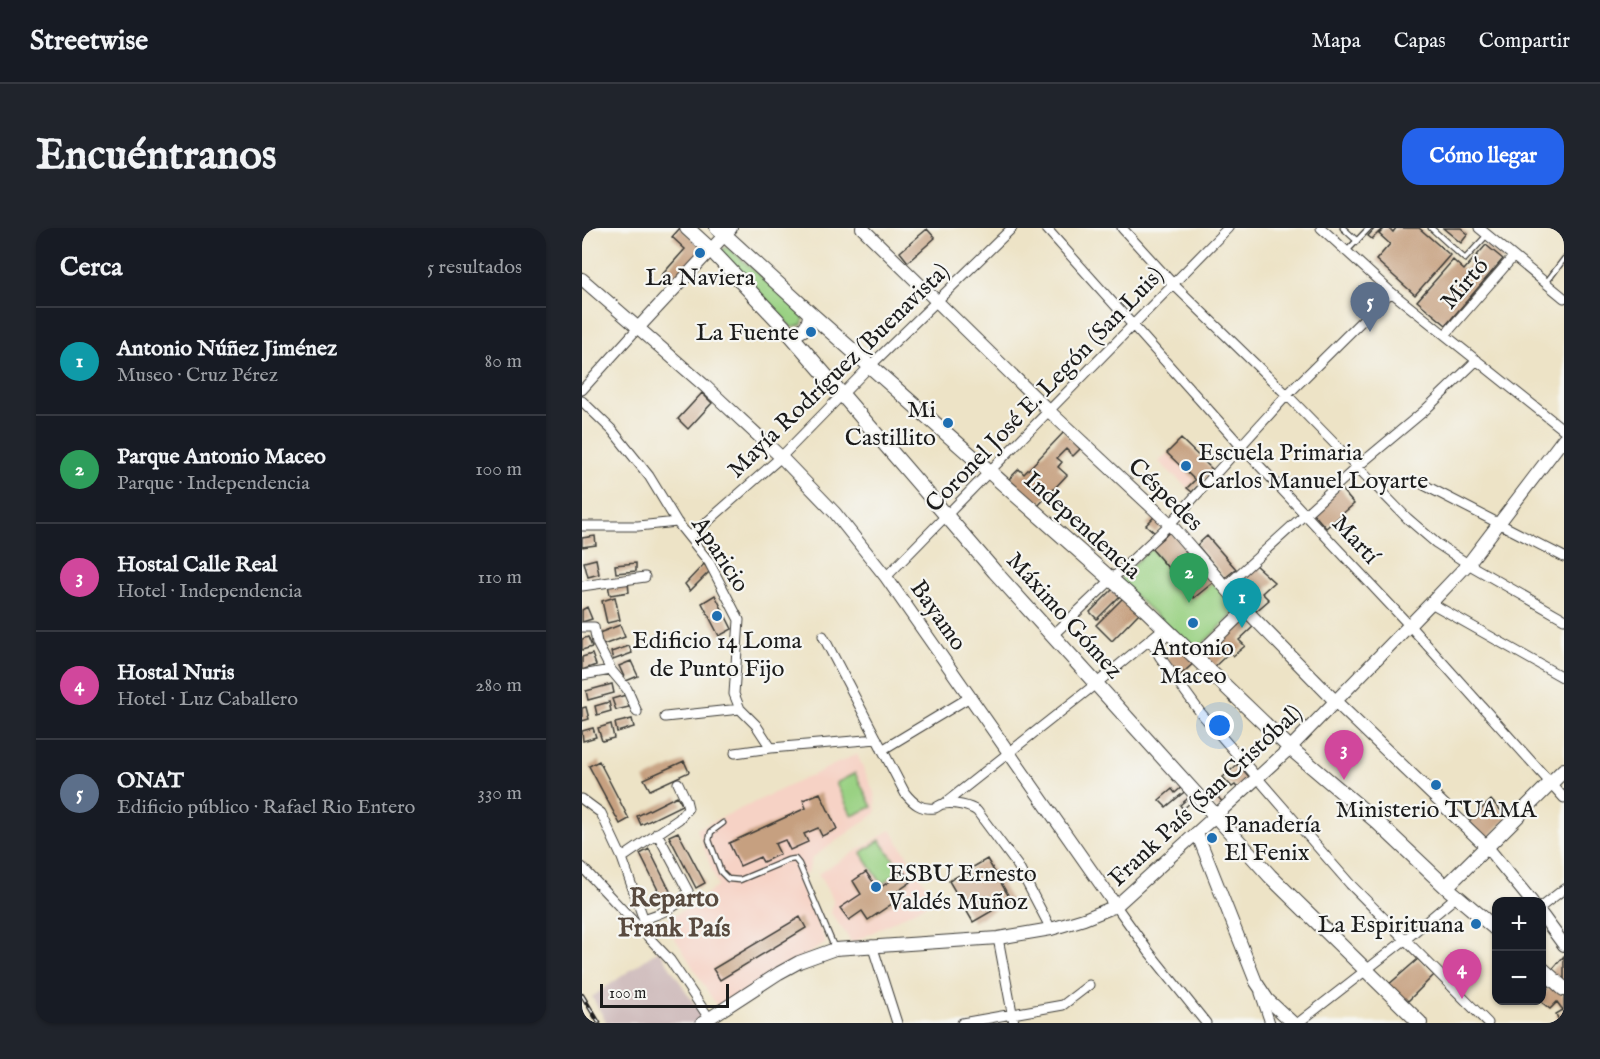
<!DOCTYPE html>
<html lang="es">
<head>
<meta charset="utf-8">
<style>
  body { margin:0; font-family:"IM FELL English",serif; background:#20242c; color:#f1f3f6 }
  .controls { position:absolute; right:18px; bottom:18px; display:grid; overflow:hidden; border-radius:12px; box-shadow:0 2px 4px #0004 }
  .controls button { width:54px; height:54px; display:grid; place-items:center; padding:0; border:0; border-bottom:2px solid #363941; background:#171b24; color:#f1f3f6; font:30px sans-serif }
  .scale { position:absolute; left:18px; bottom:15px; width:129px; box-sizing:border-box; padding-left:6px; border:3px solid #1c1c1c; border-top:0; font-size:16px; line-height:21px; white-space:nowrap; color:#1c1c1c; -webkit-text-stroke:4px #f6f6f2; paint-order:stroke }
  .you { position:absolute; left:638px; top:498px; width:21px; height:21px; margin:-15px; border:4px solid #fff; border-radius:50%; background:#1a73e8; box-shadow:0 0 0 9px #1a73e833 }
  .badge { display:grid; place-items:center; width:39px; height:39px; border-radius:50%; background:#2563eb; color:#fff; font-size:20px; font-weight:700 }
  .pin { position:absolute; translate:-50% -50px; filter:drop-shadow(0 2px 3px #0008) }
  .pin::after { content:''; position:absolute; top:32px; width:21px; height:18px; background:inherit; clip-path:polygon(0 0,100% 0,50% 100%) }
  .list { margin:0; padding:0; list-style:none }
  h2 { display:flex; justify-content:space-between; align-items:center; height:78px; margin:0; padding:0 24px; font-size:26px }
  h2 small { font-size:20px; font-weight:400; color:#9ea1a6 }
  .list li { display:grid; grid-template-columns:39px 1fr auto; gap:18px; align-items:center; box-sizing:border-box; height:108px; padding:0 24px; border-top:2px solid #363941 }
  .list b { display:block; font-size:22px; white-space:nowrap }
  .list p { margin:0; font-size:20px; white-space:nowrap; color:#9ea1a6 }
  .list em { font-size:20px; font-style:normal; color:#9ea1a6 }
  .map { position:relative; flex:none; width:982px; height:795px; overflow:hidden; border-radius:18px }
  header { display:flex; align-items:center; gap:36px; box-sizing:border-box; height:84px; padding:0 30px; background:#171b24; border-bottom:2px solid #363941 }
  header strong { font-size:28px }
  nav { display:flex; gap:33px; margin-inline-start:auto; font-size:21px }
  .intro { display:flex; align-items:center; justify-content:space-between; box-sizing:border-box; height:144px; padding:0 36px }
  h1 { margin:0; font-size:42px }
  .button { padding:15px 27px; border-radius:18px; background:#2563eb; color:#fff; font-size:21px; font-weight:700 }
  main { display:flex; gap:36px; padding:0 36px }
  aside { flex:1; background:#171b24; border-radius:18px; box-shadow:0 2px 4px #0004 }
  .map>svg:first-child { display:block }
  .built { fill:#f6d2c5 }
  .industrial { fill:#d1bfbf }
  .green { fill:#9ad183; stroke:#5b7650; stroke-width:1.5 }
  .building { fill:#c6a080 }
  .lines { fill:none; stroke-linecap:round; stroke-linejoin:round }
  .service-casing { stroke:#3b3a36; stroke-width:7 }
  .minor-casing { stroke:#3b3a36; stroke-width:11 }
  .tertiary-casing { stroke:#3b3a36; stroke-width:14 }
  .secondary-casing { stroke:#3b3a36; stroke-width:16 }
  .service { stroke:#fff; stroke-width:4.5 }
  .minor { stroke:#fff; stroke-width:9 }
  .tertiary { stroke:#fff; stroke-width:12 }
  .secondary { stroke:#fff; stroke-width:14 }
  .rail-casing { stroke:#1c1c1c; stroke-width:4.5 }
  .rail { stroke:#f6f6f2; stroke-width:2; stroke-dasharray:7; stroke-linecap:butt }
  .poi-dot { fill:#1f6fb2; stroke:#f6f6f2; stroke-width:2 }
  .labels { text-anchor:middle; stroke-width:4.5; stroke-linejoin:round; paint-order:stroke }
  .poi-label { font-size:24px; fill:#1c1c1c; stroke:#f6f6f2 }
  .street-label { font-size:24px; fill:#1c1c1c; stroke:#f6f6f2 }
  .neighbourhood-label { font-size:26px; font-weight:bold; fill:#584a3f; stroke:#f6f6f2 }
</style>
</head>
<body>
<header>
<strong>Streetwise</strong>
<nav><a>Mapa</a><a>Capas</a><a>Compartir</a></nav>
</header>
<div class="intro"><h1>Encuéntranos</h1><a class="button">Cómo llegar</a></div>
<main>
<aside>
<h2>Cerca<small>5 resultados</small></h2>
<ul class="list">
<li><span class="badge" style="background:#0f9aa8">1</span><div><b>Antonio Núñez Jiménez</b><p>Museo · Cruz Pérez</p></div><em>80 m</em></li>
<li><span class="badge" style="background:#2e9e5b">2</span><div><b>Parque Antonio Maceo</b><p>Parque · Independencia</p></div><em>100 m</em></li>
<li><span class="badge" style="background:#d1479c">3</span><div><b>Hostal Calle Real</b><p>Hotel · Independencia</p></div><em>110 m</em></li>
<li><span class="badge" style="background:#d1479c">4</span><div><b>Hostal Nuris</b><p>Hotel · Luz Caballero</p></div><em>280 m</em></li>
<li><span class="badge" style="background:#5c6f8a">5</span><div><b>ONAT</b><p>Edificio público · Rafael Rio Entero</p></div><em>330 m</em></li>
</ul>
</aside>
<div class="map">
<svg width="982" height="795" viewBox="0 0 982 795">
  <rect width="100%" height="100%" fill="#f6f6f2"/>
  <filter id="ink" filterUnits="userSpaceOnUse"><feTurbulence type="fractalNoise" baseFrequency=".0167" numOctaves="2"/><feDisplacementMap in="SourceGraphic" scale="12" xChannelSelector="R" yChannelSelector="G"/><feConvolveMatrix kernelMatrix="1 2 1 2 8 2 1 2 1" color-interpolation-filters="sRGB"/></filter>
  <filter id="wash" filterUnits="userSpaceOnUse"><feTurbulence type="fractalNoise" baseFrequency=".008" numOctaves="4" result="noise"/><feDisplacementMap in="SourceGraphic" scale="24" xChannelSelector="R" yChannelSelector="G"/><feGaussianBlur stdDeviation="1.35" result="paint"/><feColorMatrix in="noise" values="0 0 0 0 0 0 0 0 0 0 0 0 0 0 0 0 0 1.4 0 .05"/><feComposite in="paint" operator="in"/></filter>
  <g filter="url(#wash)">
    <rect width="100%" height="100%" fill="#ede3c6"/>
    <!-- built -->
    <path class="built" d="M599,211L631,242L610,264L577,234Z
      M275,526L293,567L294,585L230,630L226,645L216,649L244,715L136,780L83,694L136,658L115,601Z
      M309,602L353,672L270,715L249,685L251,672L236,646Z"/>
    <!-- industrial -->
    <path class="industrial" d="M77,722L123,792L117,795H25L10,769Z"/>
    <!-- green -->
    <path class="green" d="M144,19L147,20L223,87L220,97L210,100L138,23Z
      M569,320L612,370L633,353L658,380L613,423L540,356L538,350Z
      M273,545L290,579L270,588L254,555Z
      M298,612L319,642L300,656L279,625Z"/>
    <g id="blocks">
      <!-- building -->
      <path class="building" d="M98,0L123,22L91,58L79,48L103,21L90,9Z
        M793,0H801L790,11L786,8Z
        M803,0H807L811,4L814,0H837L868,27L833,67L794,32L808,16L797,6Z
        M861,0H879L886,6L879,15Z
        M345,1L353,10L326,34L318,24Z
        M904,17L921,31L864,97L835,73L871,32L882,42Z
        M120,165L130,175L106,201L96,191Z
        M482,204L498,221L491,228L484,221L475,230L480,234L476,239L485,247L455,279L426,252L437,241L442,246Z
        M599,211L631,242L610,264L605,260L613,252L585,225Z
        M758,260L772,276L744,300L730,284Z
        M573,288L582,296L573,305L564,297Z
        M589,303L633,353L612,370L569,320Z
        M13,308L14,317L0,319V310Z
        M625,308L654,341L643,350L615,317Z
        M14,331L17,346L6,349L2,334Z
        M54,335V343L34,345L33,337Z
        M122,336L128,343L108,363L103,356Z
        M672,336L692,354L680,365L687,372L672,385L648,357Z
        M46,354L47,364L28,367L26,357Z
        M531,361L538,368L515,391L508,384Z
        M133,367L150,401L137,408L120,375Z
        M33,369L38,392L25,395L20,373Z
        M541,370L557,385L530,413L514,397Z
        M5,379L10,391L0,394V382Z
        M663,388L672,398L657,412L663,418L651,428L648,424L631,440L620,428Z
        M38,397L43,409L21,417L17,405Z
        M6,409L10,419L0,422V411Z
        M47,418L50,425L31,432L29,424Z
        M597,418L614,433L596,449L584,431Z
        M10,426L14,437L0,442V429Z
        M49,433L56,448L44,453L37,438Z
        M30,456L32,465L6,472L4,463Z
        M44,467L47,479L34,482L30,471Z
        M27,474L29,483L15,487L13,478Z
        M4,479L7,491L0,493V480Z
        M50,491L52,499L35,504L33,495Z
        M29,496L32,510L20,513L16,500Z
        M11,500L14,509L1,513L0,503Z
        M17,533L47,591L38,596L7,538Z
        M102,533L107,544L68,562L62,551Z
        M656,536L669,551L657,562L653,557L650,559L641,549Z
        M602,557L606,561L584,579L577,572L590,561L593,565Z
        M631,563L642,576L635,582L624,569Z
        M238,565L255,601L240,608L236,600L222,606L226,614L208,622L203,612L193,616L198,626L181,634L178,629L158,638L147,615L224,580L221,572Z
        M611,566L614,570L601,581L598,577Z
        M95,568L100,577L59,597L55,588Z
        M909,572L926,590L904,611L887,593Z
        M96,604L123,655L114,660L87,608Z
        M67,621L92,671L83,676L58,626Z
        M405,631L429,672L391,694L367,653Z
        M284,644L296,661L322,644L329,654L316,663L320,669L286,692L280,683L267,692L258,680L279,666L271,653Z
        M218,689L224,700L138,752L131,741Z
        M982,728V755L968,744Z
        M836,731L852,747L824,775L805,758Z
        M969,755L982,768V795H978L974,786L981,782L975,774L968,781L957,772H960V769Z"/>
    </g>
  </g>
  <g filter="url(#ink)">
    <use href="#blocks" fill-opacity="0" stroke="#3b3a36" stroke-width="1.5"/>
    <g class="lines">
      <!-- service casing -->
      <g class="service-casing">
        <path id="service" d="M761,0L775,13
          M849,0L883,31L905,7
          M765,23L787,0
          M964,55L982,31
          M141,595L129,604L127,612L139,644L146,651L158,652L206,632L213,631L217,636L253,721"/>
      </g>
      <!-- minor casing -->
      <g class="minor-casing">
        <path id="minor" d="M464,0L658,217L827,397L982,570
          M540,0L591,56L705,167L825,290L854,315L886,336L982,391
          M739,0L809,64L982,202
          M897,0L982,70
          M863,107L931,29
          M0,162L56,100
          M0,173L30,202L67,248L95,294L127,334L157,392L152,466L158,481L174,497L189,520
          M842,257L982,329
          M0,298H56L95,294
          M108,309L199,229L288,138L430,0
          M304,349L646,0
          M0,358L63,349
          M643,359L775,239L842,183L895,132
          M849,375L982,450
          M0,399H12L15,415L29,442L45,461L55,484
          M471,407L588,296L705,167L809,64
          M241,408L323,565C331,575 339,582 353,580C356,579 358,576 362,576C371,574 388,578 395,583L436,638L469,701
          M568,411L578,429L618,484L713,593L768,656L906,795
          M577,426C576,416 579,412 587,405
          M0,447L29,442
          M83,489L158,481
          M300,522L388,469
          M153,525L189,520L295,511
          M0,571L19,585L40,630L64,698L63,706
          M362,576L515,455L582,400
          M40,630L97,591L106,580L104,572L96,555
          M0,639L88,732L127,790
          M534,678L567,724L624,795
          M960,678L982,661
          M62,691C79,685 97,680 106,663L75,605
          M416,710L432,795
          M290,717L315,795
          M678,765L688,795
          M380,795L481,777L507,757
          M716,795L824,711L875,668"/>
      </g>
      <!-- tertiary casing -->
      <g class="tertiary-casing">
        <path id="tertiary" d="M280,0L467,183L588,296L655,373L753,473L904,618L950,674
          M0,51L124,159L199,229L253,285L304,349L534,678
          M56,100L149,0
          M613,430L663,382
          M615,605L674,754L686,772L711,795
          M960,687L982,717
          M120,795L197,745L217,734L253,721L416,710L469,701L502,691L534,678L708,520L849,375L886,336L982,210"/>
      </g>
      <!-- secondary casing -->
      <g class="secondary-casing">
        <path id="secondary" d="M105,0L129,22L201,98L413,344L688,648L838,795
          M135,0L228,85L564,382L708,520L794,593L864,659L915,702
          M208,106C221,104 228,99 228,85
          M864,659L982,542
          M960,741L982,761"/>
      </g>
      <!-- service -->
      <use href="#service" class="service"/>
      <!-- minor -->
      <use href="#minor" class="minor"/>
      <!-- tertiary -->
      <use href="#tertiary" class="tertiary"/>
      <!-- secondary -->
      <use href="#secondary" class="secondary"/>
      <!-- rail casing -->
      <g class="rail-casing">
        <path id="rail" d="M0,767L17,795"/>
      </g>
      <!-- rail -->
      <use href="#rail" class="rail"/>
    </g>
  </g>
  <!-- markers -->
  <g class="poi-dot">
    <circle cx="118" cy="25" r="6"/>
    <circle cx="229" cy="104" r="6"/>
    <circle cx="366" cy="195" r="6"/>
    <circle cx="604" cy="238" r="6"/>
    <circle cx="135" cy="388" r="6"/>
    <circle cx="611" cy="395" r="6"/>
    <circle cx="854" cy="557" r="6"/>
    <circle cx="630" cy="610" r="6"/>
    <circle cx="294" cy="659" r="6"/>
    <circle cx="894" cy="696" r="6"/>
  </g>
  <g class="labels">
    <!-- poi labels -->
    <g class="poi-label">
      <text x="118" y="57">La Naviera</text>
      <text x="217" y="112" text-anchor="end">La Fuente</text>
      <text x="354" y="189" text-anchor="end">Mi<tspan x="354" dy="28">Castillito</tspan></text>
      <text x="616" y="232" text-anchor="start">Escuela Primaria<tspan x="616" dy="28">Carlos Manuel Loyarte</tspan></text>
      <text x="135" y="420">Edificio 14 Loma<tspan x="135" dy="28">de Punto Fijo</tspan></text>
      <text x="611" y="427">Antonio<tspan x="611" dy="28">Maceo</tspan></text>
      <text x="854" y="589">Ministerio TUAMA</text>
      <text x="642" y="604" text-anchor="start">Panadería<tspan x="642" dy="28">El Fenix</tspan></text>
      <text x="306" y="653" text-anchor="start">ESBU Ernesto<tspan x="306" dy="28">Valdés Muñoz</tspan></text>
      <text x="882" y="704" text-anchor="end">La Espirituana</text>
    </g>
    <!-- street labels -->
    <g class="street-label">
      <text transform="translate(882 55) rotate(-49)" y="8">Mirtó</text>
      <text transform="translate(256 142) rotate(-44)" y="8">Mayía Rodríguez (Buenavista)</text>
      <text transform="translate(462 161) rotate(-46)" y="8">Coronel José E. Legón (San Luis)</text>
      <text transform="translate(584 266) rotate(44)" y="8">Céspedes</text>
      <text transform="translate(501 297) rotate(42)" y="8">Independencia</text>
      <text transform="translate(774 311) rotate(47)" y="8">Martí</text>
      <text transform="translate(139 326) rotate(57)" y="8">Aparicio</text>
      <text transform="translate(357 387) rotate(55)" y="8">Bayamo</text>
      <text transform="translate(483 387) rotate(48)" y="8">Máximo Gómez</text>
      <text transform="translate(623 567) rotate(-43)" y="8">Frank País (San Cristóbal)</text>
    </g>
    <!-- neighbourhood labels -->
    <g class="neighbourhood-label">
      <text x="92" y="678">Reparto<tspan x="92" dy="30">Frank País</tspan></text>
    </g>
  </g>
</svg>
<div class="controls">
<button>+</button>
<button>−</button>
</div>
<div class="scale">100 m</div>
<div class="you"></div>
<div class="pin badge" style="left:660px;top:400px;background:#0f9aa8">1</div>
<div class="pin badge" style="left:607px;top:375px;background:#2e9e5b">2</div>
<div class="pin badge" style="left:762px;top:552px;background:#d1479c">3</div>
<div class="pin badge" style="left:880px;top:771px;background:#d1479c">4</div>
<div class="pin badge" style="left:788px;top:104px;background:#5c6f8a">5</div>
</div>
</main>
</body>
</html>
